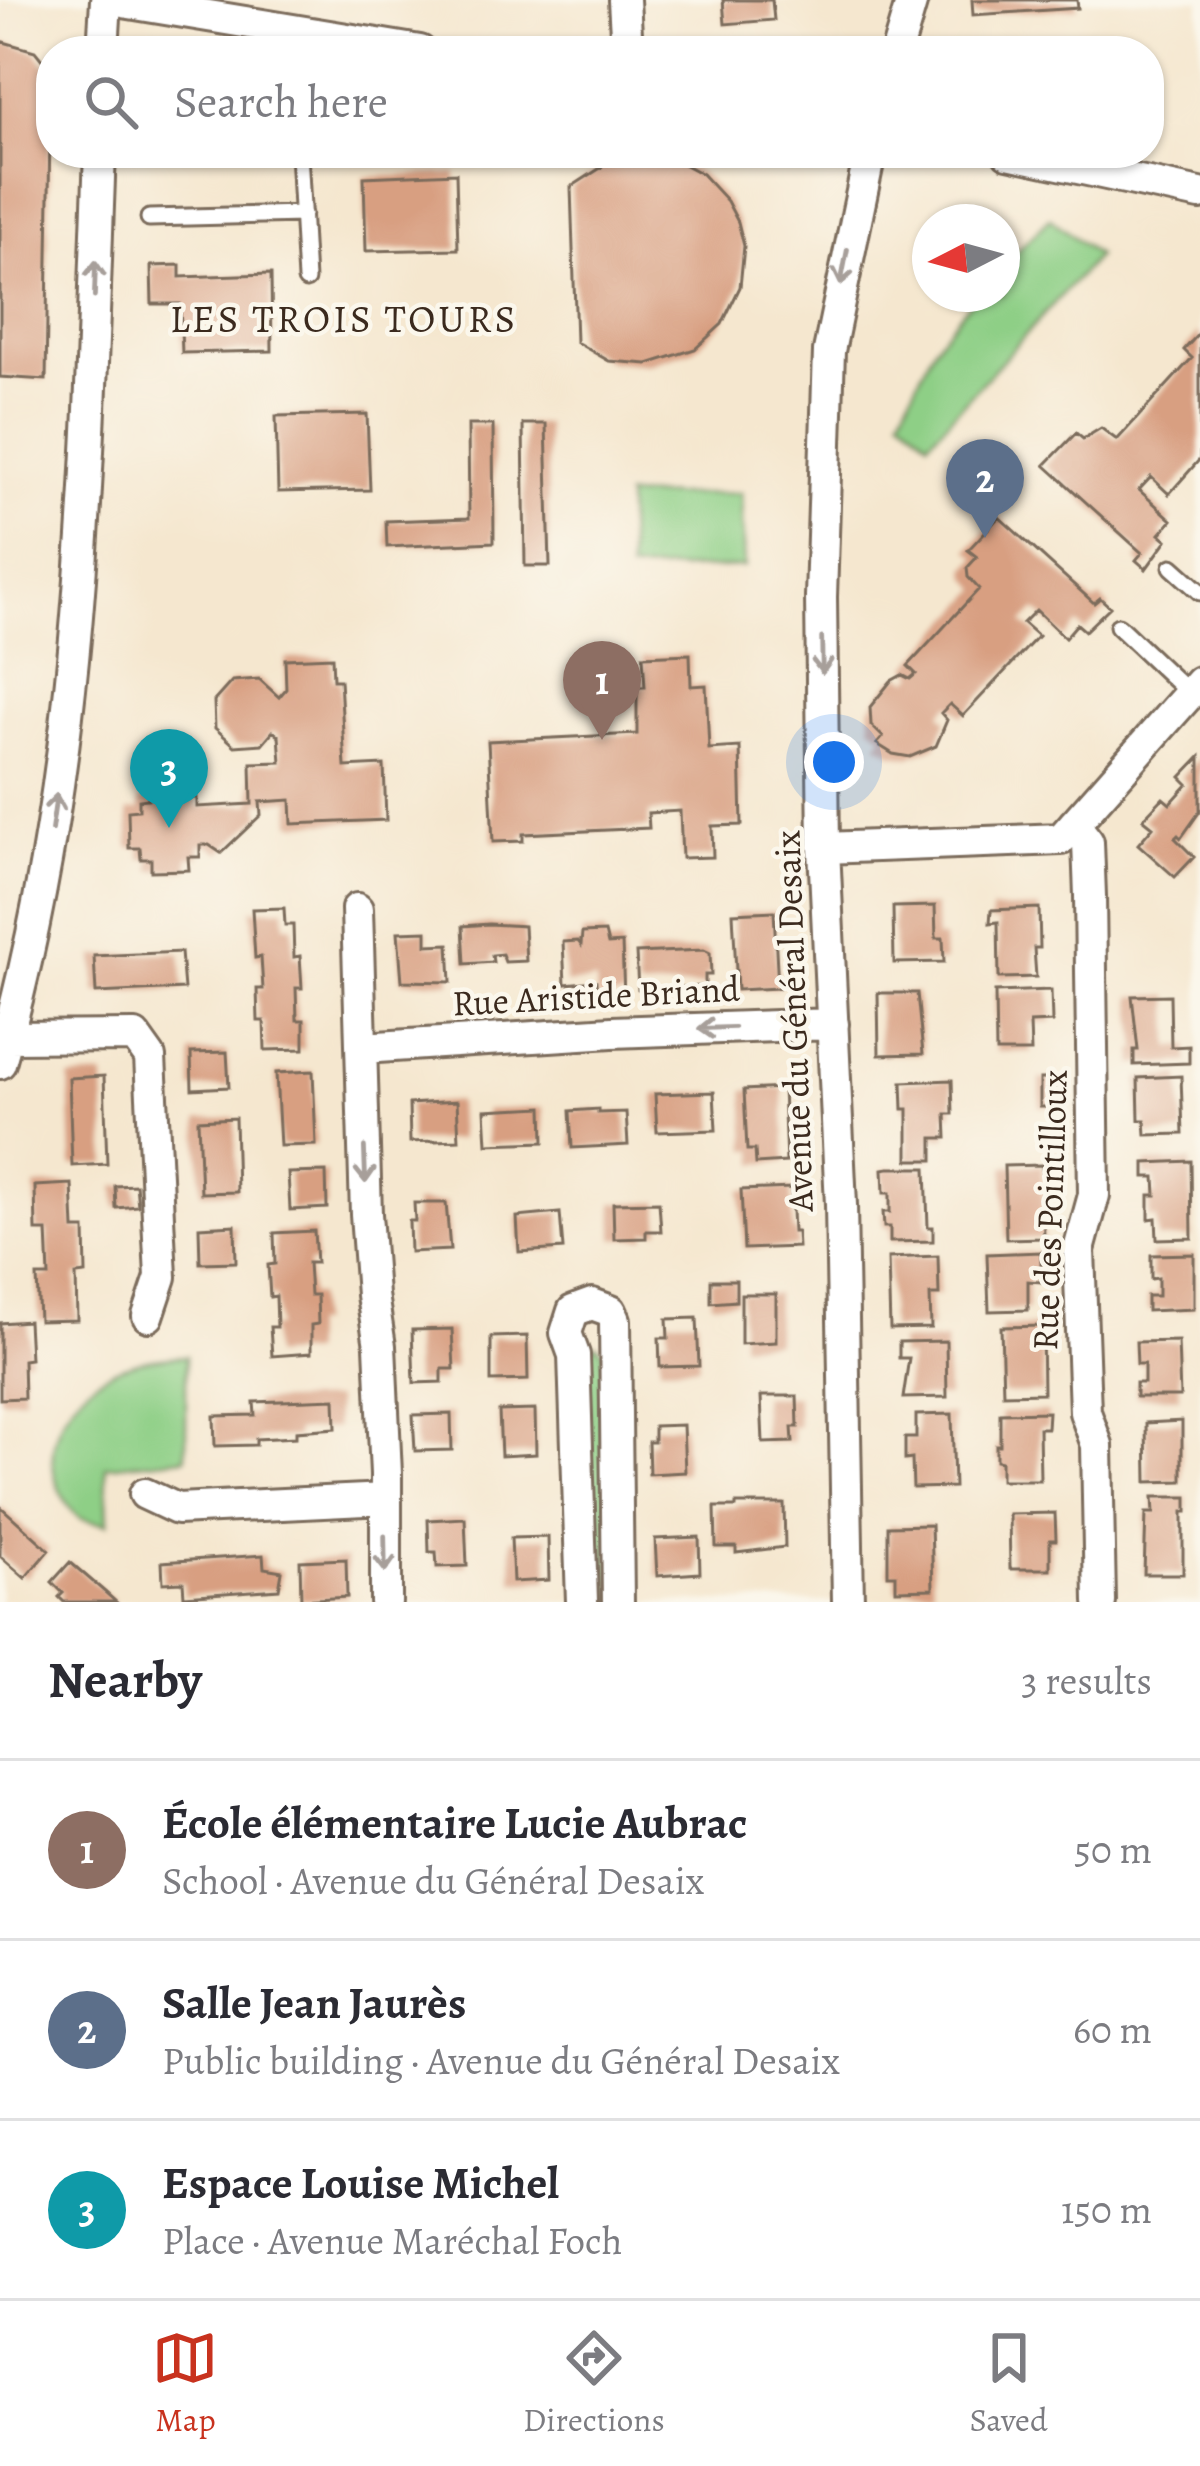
<!DOCTYPE html>
<html lang="en">
<head>
<meta charset="utf-8">
<style>
  body { margin:0; font-family:Alegreya,serif; background:#f7f7f7; color:#2b2b33 }
  .compass { position:absolute; left:912px; top:204px; width:108px; height:108px; border-radius:50%; background:#fff; box-shadow:0 3px 9px #0004; rotate:264deg }
  .you { position:absolute; left:834px; top:762px; width:42px; height:42px; margin:-30px; border:9px solid #fff; border-radius:50%; background:#1a73e8; box-shadow:0 0 0 18px #1a73e833 }
  .badge { display:grid; place-items:center; width:78px; height:78px; border-radius:50%; background:#c8321e; color:#fff; font-size:39px; font-weight:700 }
  .pin { position:absolute; translate:-50% -99px; filter:drop-shadow(0 3px 6px #0008) }
  .pin::after { content:''; position:absolute; top:63px; width:42px; height:36px; background:inherit; clip-path:polygon(0 0,100% 0,50% 100%) }
  .list { margin:0; padding:0; list-style:none }
  h2 { display:flex; justify-content:space-between; align-items:center; height:156px; margin:0; padding:0 48px; font-size:51px }
  h2 small { font-size:39px; font-weight:400; color:#7c7c81 }
  .list li { display:grid; grid-template-columns:78px 1fr auto; gap:36px; align-items:center; box-sizing:border-box; height:180px; padding:0 48px; border-top:3px solid #e1e1e2 }
  .list b { display:block; font-size:45px; white-space:nowrap }
  .list p { margin:0; font-size:39px; white-space:nowrap; color:#7c7c81 }
  .list em { font-size:39px; font-style:normal; color:#7c7c81 }
  .icon { flex:none; width:66px; height:66px; fill:none; stroke:currentColor; stroke-width:2; stroke-linecap:round; stroke-linejoin:round }
  .map { position:relative; flex:none; width:1200px; height:1602px; overflow:hidden }
  .search { position:absolute; background:#fff; box-shadow:0 3px 9px #0004; left:36px; right:36px; top:36px; height:132px; display:flex; align-items:center; gap:30px; box-sizing:border-box; padding:0 42px; border-radius:48px; color:#7c7c81; font-size:45px }
  .sheet { height:696px; background:#fff }
  nav { display:flex; justify-content:space-around; align-items:center; box-sizing:border-box; height:168px; border-top:3px solid #e1e1e2; background:#fff; font-size:33px; color:#7c7c81 }
  nav a { display:grid; justify-items:center; gap:6px }
  nav .on { color:#c8321e }
  .map>svg:first-child { display:block }
  .green { fill:#8ecf86; stroke:#647c52; stroke-width:3 }
  .building { fill:#d89f81 }
  .lines { fill:none; stroke-linecap:round; stroke-linejoin:round }
  .service-casing { stroke:#7c6c5c; stroke-width:21 }
  .minor-casing { stroke:#7c6c5c; stroke-width:36 }
  .service { stroke:#fff; stroke-width:15 }
  .minor { stroke:#fff; stroke-width:30 }
  .oneway { stroke:#a79f9a }
  .labels { text-anchor:middle; stroke-width:9; stroke-linejoin:round; paint-order:stroke }
  .street-label { font-size:36px; fill:#3b2a1e; stroke:#fbf7ec }
  .neighbourhood-label { font-size:39px; letter-spacing:3px; fill:#3b2a1e; stroke:#fbf7ec }
</style>
</head>
<body>
<div class="map">
<svg width="1200" height="1602" viewBox="0 0 1200 1602">
  <rect width="100%" height="100%" fill="#fbf7ec"/>
  <filter id="ink" filterUnits="userSpaceOnUse"><feTurbulence type="fractalNoise" baseFrequency=".00833" numOctaves="2"/><feDisplacementMap in="SourceGraphic" scale="24" xChannelSelector="R" yChannelSelector="G"/><feConvolveMatrix kernelMatrix="1 2 1 2 8 2 1 2 1" color-interpolation-filters="sRGB"/></filter>
  <filter id="wash" filterUnits="userSpaceOnUse"><feTurbulence type="fractalNoise" baseFrequency=".004" numOctaves="4" result="noise"/><feDisplacementMap in="SourceGraphic" scale="48" xChannelSelector="R" yChannelSelector="G"/><feGaussianBlur stdDeviation="2.7" result="paint"/><feColorMatrix in="noise" values="0 0 0 0 0 0 0 0 0 0 0 0 0 0 0 0 0 1.4 0 .05"/><feComposite in="paint" operator="in"/></filter>
  <g filter="url(#wash)">
    <rect width="100%" height="100%" fill="#f5e7cf"/>
    <!-- green -->
    <path class="green" d="M1050,218L1097,256L929,441L901,416L935,345L977,294H1002V266Z
      M741,493L744,567L629,571L626,497Z
      M597,1345L603,1351L611,1602H593L586,1349Z
      M186,1356V1458L106,1466L108,1524C101,1522 87,1522 80,1518C74,1515 66,1502 63,1496C36,1449 66,1393 112,1371C135,1360 162,1357 186,1356Z"/>
    <g id="blocks">
      <!-- building -->
      <path class="building" d="M723,0H772L774,20L725,24Z
        M972,0H1077L1078,8L973,15Z
        M0,41L35,51L51,71L46,380L0,377Z
        M632,154L674,159L702,174L727,201L738,222L744,246L740,287L722,324L695,349L648,364L609,361L576,342L571,187L602,167L600,160Z
        M456,173L458,249L366,251L364,177Z
        M180,265V277L271,274L272,351L182,353L180,304H152L151,266Z
        M1200,332V459L1169,494L1151,477L1139,490L1172,520L1160,534L1167,540L1146,569L1136,560L1142,553L1045,465L1076,433L1083,439L1101,428L1117,440L1192,358L1184,350Z
        M367,414L370,490L278,492L276,416Z
        M523,424H546L550,566H525Z
        M468,425H493L494,542L387,547L386,521L469,518Z
        M999,517L1094,603L1100,598L1110,607L1085,631L1077,624L1065,638L1036,610L1023,623L1038,636L963,716L950,704L941,713L947,720L936,746L910,757L893,754L877,744L883,737L871,725L870,707L891,681L902,675L910,679L916,674L908,666L979,589L968,577L967,568L977,557L968,550Z
        M690,654L691,686L706,685L709,749L740,747L742,825L712,826L713,857L682,858L680,811L648,813L649,828L523,834V841L493,842L488,741L637,734V687H645L643,656Z
        M332,657L333,680H340L345,767L384,765L386,820L292,824L291,800L260,802L261,815L221,853L209,845H200V857H188L189,870L151,871V859H141L140,848H129L128,811L139,810V800L148,799V788L185,787L186,798H197V807L252,804L251,763L281,762L279,736L273,731L262,744L235,746L215,728L214,701L232,681L259,679L279,697L286,689L285,659Z
        M1200,757V811L1181,838L1178,835L1175,838L1194,857L1175,877L1138,844L1153,827L1143,819L1163,798L1170,804L1188,784L1181,777Z
        M935,906L936,938H943L944,962L894,963L893,907Z
        M284,908L285,925H293L294,957L300,956L302,988H296L297,1020H304V1049L265,1050L264,1021H258L257,989H263L261,957L255,958L252,909Z
        M1039,908L1040,948H1034L1036,977L999,978L998,922L990,923L991,910Z
        M774,911L778,988L737,990L733,913Z
        M489,924L524,926L526,961L505,962L502,954L492,955L493,962L465,964L463,926Z
        M427,931V945L449,944L451,982L402,981L398,932Z
        M605,932L608,944L622,943L624,997L597,998L596,981L565,984L563,942L578,941L581,945L582,933Z
        M704,950L710,953L711,975H705V986L638,989L636,953Z
        M181,952L184,989L96,993L94,956Z
        M1051,990L1052,1022L1030,1023L1031,1052H996L995,992Z
        M878,993H917L923,1054L879,1055Z
        M1170,995L1171,1047L1189,1046V1063L1134,1065V1050H1138L1132,996Z
        M227,1052L229,1087L192,1089L191,1053Z
        M313,1071L316,1145L280,1146L276,1073Z
        M104,1076L107,1164L72,1166L69,1078Z
        M1181,1076L1183,1134L1146,1135L1145,1120H1139L1138,1078Z
        M1040,1079H1054V1107H1040Z
        M952,1080L953,1114H946L947,1138H933V1160H908V1109H903L902,1082Z
        M783,1088L786,1162L756,1164L755,1150H747L744,1090Z
        M714,1092L716,1130L657,1132L655,1094Z
        M457,1101L459,1140L410,1142L409,1104Z
        M543,1107L544,1142L487,1144L485,1110Z
        M598,1109V1113L626,1112L628,1145L572,1148L570,1111Z
        M235,1118L237,1192L201,1193L198,1120Z
        M1191,1161L1192,1238L1157,1239L1156,1218L1149,1219V1195H1156L1155,1177H1145V1163Z
        M1042,1165L1044,1238L1006,1239L1004,1166Z
        M889,1168H926L928,1227H933V1241L890,1242V1227H884L883,1212H890V1193H884L883,1169Z
        M326,1172L327,1208L290,1210L288,1173Z
        M72,1184L74,1229H85L86,1274L76,1275L77,1320L39,1321L37,1276H49L47,1231H36L35,1186Z
        M136,1185L138,1206L116,1208L115,1186Z
        M791,1188L793,1232H797L798,1247L744,1249L741,1190Z
        M659,1202L661,1231H646V1238L614,1239L613,1203Z
        M414,1203H446L450,1250L410,1252L409,1221H415Z
        M560,1213L563,1249L519,1252L517,1217Z
        M235,1225L236,1262L200,1263L199,1227Z
        M314,1231L316,1263H308L310,1295H317L318,1324L311,1325V1353L272,1356L270,1327H277L276,1296L270,1297L268,1265L275,1264L274,1233Z
        M1041,1252V1282L1028,1281V1310L989,1311L987,1254Z
        M1194,1254V1309L1147,1311V1296H1158V1278L1151,1279V1255Z
        M938,1256L939,1295H930L931,1328L890,1329L888,1258Z
        M711,1280H736V1301L711,1303Z
        M741,1294H776V1342L741,1344Z
        M697,1318L699,1366L660,1367L659,1338H668L667,1319Z
        M28,1321L30,1359L23,1360L24,1398L0,1399V1323Z
        M1042,1326L1043,1393L1003,1394L1001,1327Z
        M452,1329L454,1369H442V1382L414,1383L412,1330Z
        M527,1336L528,1380L491,1381V1337Z
        M946,1341L947,1397L903,1398L909,1358H899V1342Z
        M1178,1341L1180,1397H1136V1383H1144V1364H1137L1136,1342Z
        M761,1396H797L798,1427H792L793,1442L763,1443Z
        M335,1399L336,1428L296,1431V1437L256,1439V1445L215,1446L214,1416L255,1415L254,1402Z
        M535,1410L536,1454L501,1456L499,1411Z
        M1048,1412L1047,1428H1039L1040,1480H1001V1461L996,1460V1445H1000V1413Z
        M451,1414L452,1450L415,1451L413,1415Z
        M952,1414L954,1487L913,1488L912,1459L905,1460V1438H916V1415Z
        M1182,1421V1481L1147,1482L1146,1423Z
        M683,1425L685,1472L649,1474L648,1442H654V1426Z
        M1153,1497H1187V1512H1183V1574H1144L1146,1513H1154Z
        M736,1504H784L785,1547L736,1553V1547H716L715,1507H736Z
        M0,1506L49,1550L25,1578L0,1556Z
        M1055,1513L1056,1540H1050V1569H1010L1009,1514Z
        M465,1518L467,1566L437,1567L436,1552H429L428,1520Z
        M931,1525L933,1589L896,1590V1575H888V1526Z
        M548,1537L549,1580L513,1582L511,1538Z
        M699,1537L700,1573L657,1576L655,1539Z
        M263,1555L264,1568L282,1571L279,1589L184,1596L183,1582L163,1583L162,1562Z
        M346,1559L347,1597L301,1600L300,1561Z
        M70,1562L106,1593L116,1602H64L59,1597L63,1593L52,1582Z"/>
    </g>
  </g>
  <g filter="url(#ink)">
    <use href="#blocks" fill-opacity="0" stroke="#7c6c5c" stroke-width="3"/>
    <g class="lines">
      <!-- service casing -->
      <g class="service-casing">
        <path id="service" d="M299,153L306,280
          M149,218L303,214
          M1172,567L1200,592
          M1118,626L1190,694"/>
      </g>
      <!-- minor casing -->
      <g class="minor-casing">
        <path id="minor" d="M111,0L420,51
          M624,0L627,51
          M103,51L106,0
          M897,51L912,0
          M1008,153L1200,194
          M1074,824L1088,842L1090,896L1094,1195L1079,1250L1085,1412L1097,1445L1100,1602
          M824,848L1061,839L1200,682
          M357,909L366,1214L372,1295L380,1346L386,1474V1602
          M7,1037L135,1036L150,1057L161,1277L148,1316
          M362,1048L612,1032L833,1024
          M0,1063C85,769 88,457 100,153
          M145,1494L177,1509L386,1499
          M582,1602L574,1355L566,1333L573,1311L592,1304L611,1311L615,1320L618,1602
          M848,1602L841,1205L824,848L821,597L829,351L870,153"/>
      </g>
      <!-- service -->
      <use href="#service" class="service"/>
      <!-- minor -->
      <use href="#minor" class="minor"/>
    </g>
    <!-- one-way arrows -->
    <defs><path id="oneway-shaft" d="M-6 0H5M1.5-3L5.5 0L1.5 3" fill="none" stroke-width="1.6" stroke-linecap="round" stroke-linejoin="round" transform="scale(3)"/></defs>
    <g class="oneway">
      <use href="#oneway-shaft" transform="translate(844 267) rotate(101)"/>
      <use href="#oneway-shaft" transform="translate(95 279) rotate(-88)"/>
      <use href="#oneway-shaft" transform="translate(822 656) rotate(89)"/>
      <use href="#oneway-shaft" transform="translate(54 812) rotate(-82)"/>
      <use href="#oneway-shaft" transform="translate(716 1028) rotate(178)"/>
      <use href="#oneway-shaft" transform="translate(365 1165) rotate(88)"/>
      <use href="#oneway-shaft" transform="translate(385 1554) rotate(89)"/>
    </g>
  </g>
  <g class="labels">
    <!-- street labels -->
    <g class="street-label">
      <text transform="translate(596 995) rotate(-3)" y="13">Rue Aristide Briand</text>
      <text transform="translate(793 1021) rotate(-92)" y="13">Avenue du Général Desaix</text>
      <text transform="translate(1049 1210) rotate(-88)" y="13">Rue des Pointilloux</text>
    </g>
    <!-- neighbourhood labels -->
    <g class="neighbourhood-label">
      <text x="344" y="332">LES TROIS TOURS</text>
    </g>
  </g>
</svg>
<svg class="compass" viewBox="-18 -18 36 36"><path d="M0-13l5 13h-10z" fill="#e53935"/><path d="M0 13l5-13h-10z" fill="#7c7c81"/></svg>
<div class="you"></div>
<div class="pin badge" style="left:602px;top:740px;background:#8d6e63">1</div>
<div class="pin badge" style="left:985px;top:538px;background:#5c6f8a">2</div>
<div class="pin badge" style="left:169px;top:828px;background:#0f9aa8">3</div>
<div class="search"><svg class="icon" aria-label="search" viewBox="0 0 24 24"><circle cx="10" cy="10" r="6"/><path d="M15 15l6 6"/></svg>Search here</div>
</div>
<section class="sheet">
<h2>Nearby<small>3 results</small></h2>
<ul class="list">
<li><span class="badge" style="background:#8d6e63">1</span><div><b>École élémentaire Lucie Aubrac</b><p>School · Avenue du Général Desaix</p></div><em>50 m</em></li>
<li><span class="badge" style="background:#5c6f8a">2</span><div><b>Salle Jean Jaurès</b><p>Public building · Avenue du Général Desaix</p></div><em>60 m</em></li>
<li><span class="badge" style="background:#0f9aa8">3</span><div><b>Espace Louise Michel</b><p>Place · Avenue Maréchal Foch</p></div><em>150 m</em></li>
</ul>
</section>
<nav>
<a class="on"><svg class="icon" aria-label="map" viewBox="0 0 24 24"><path d="M3 6l6-2 6 2 6-2v14l-6 2-6-2-6 2zM9 4v14M15 6v14"/></svg>Map</a>
<a><svg class="icon" aria-label="directions" viewBox="0 0 24 24"><path d="M12 3l9 9-9 9-9-9zM9 14v-3h6M13 9l2 2-2 2"/></svg>Directions</a>
<a><svg class="icon" aria-label="saved" viewBox="0 0 24 24"><path d="M7 4h10v16l-5-4-5 4z"/></svg>Saved</a>
</nav>
</body>
</html>
